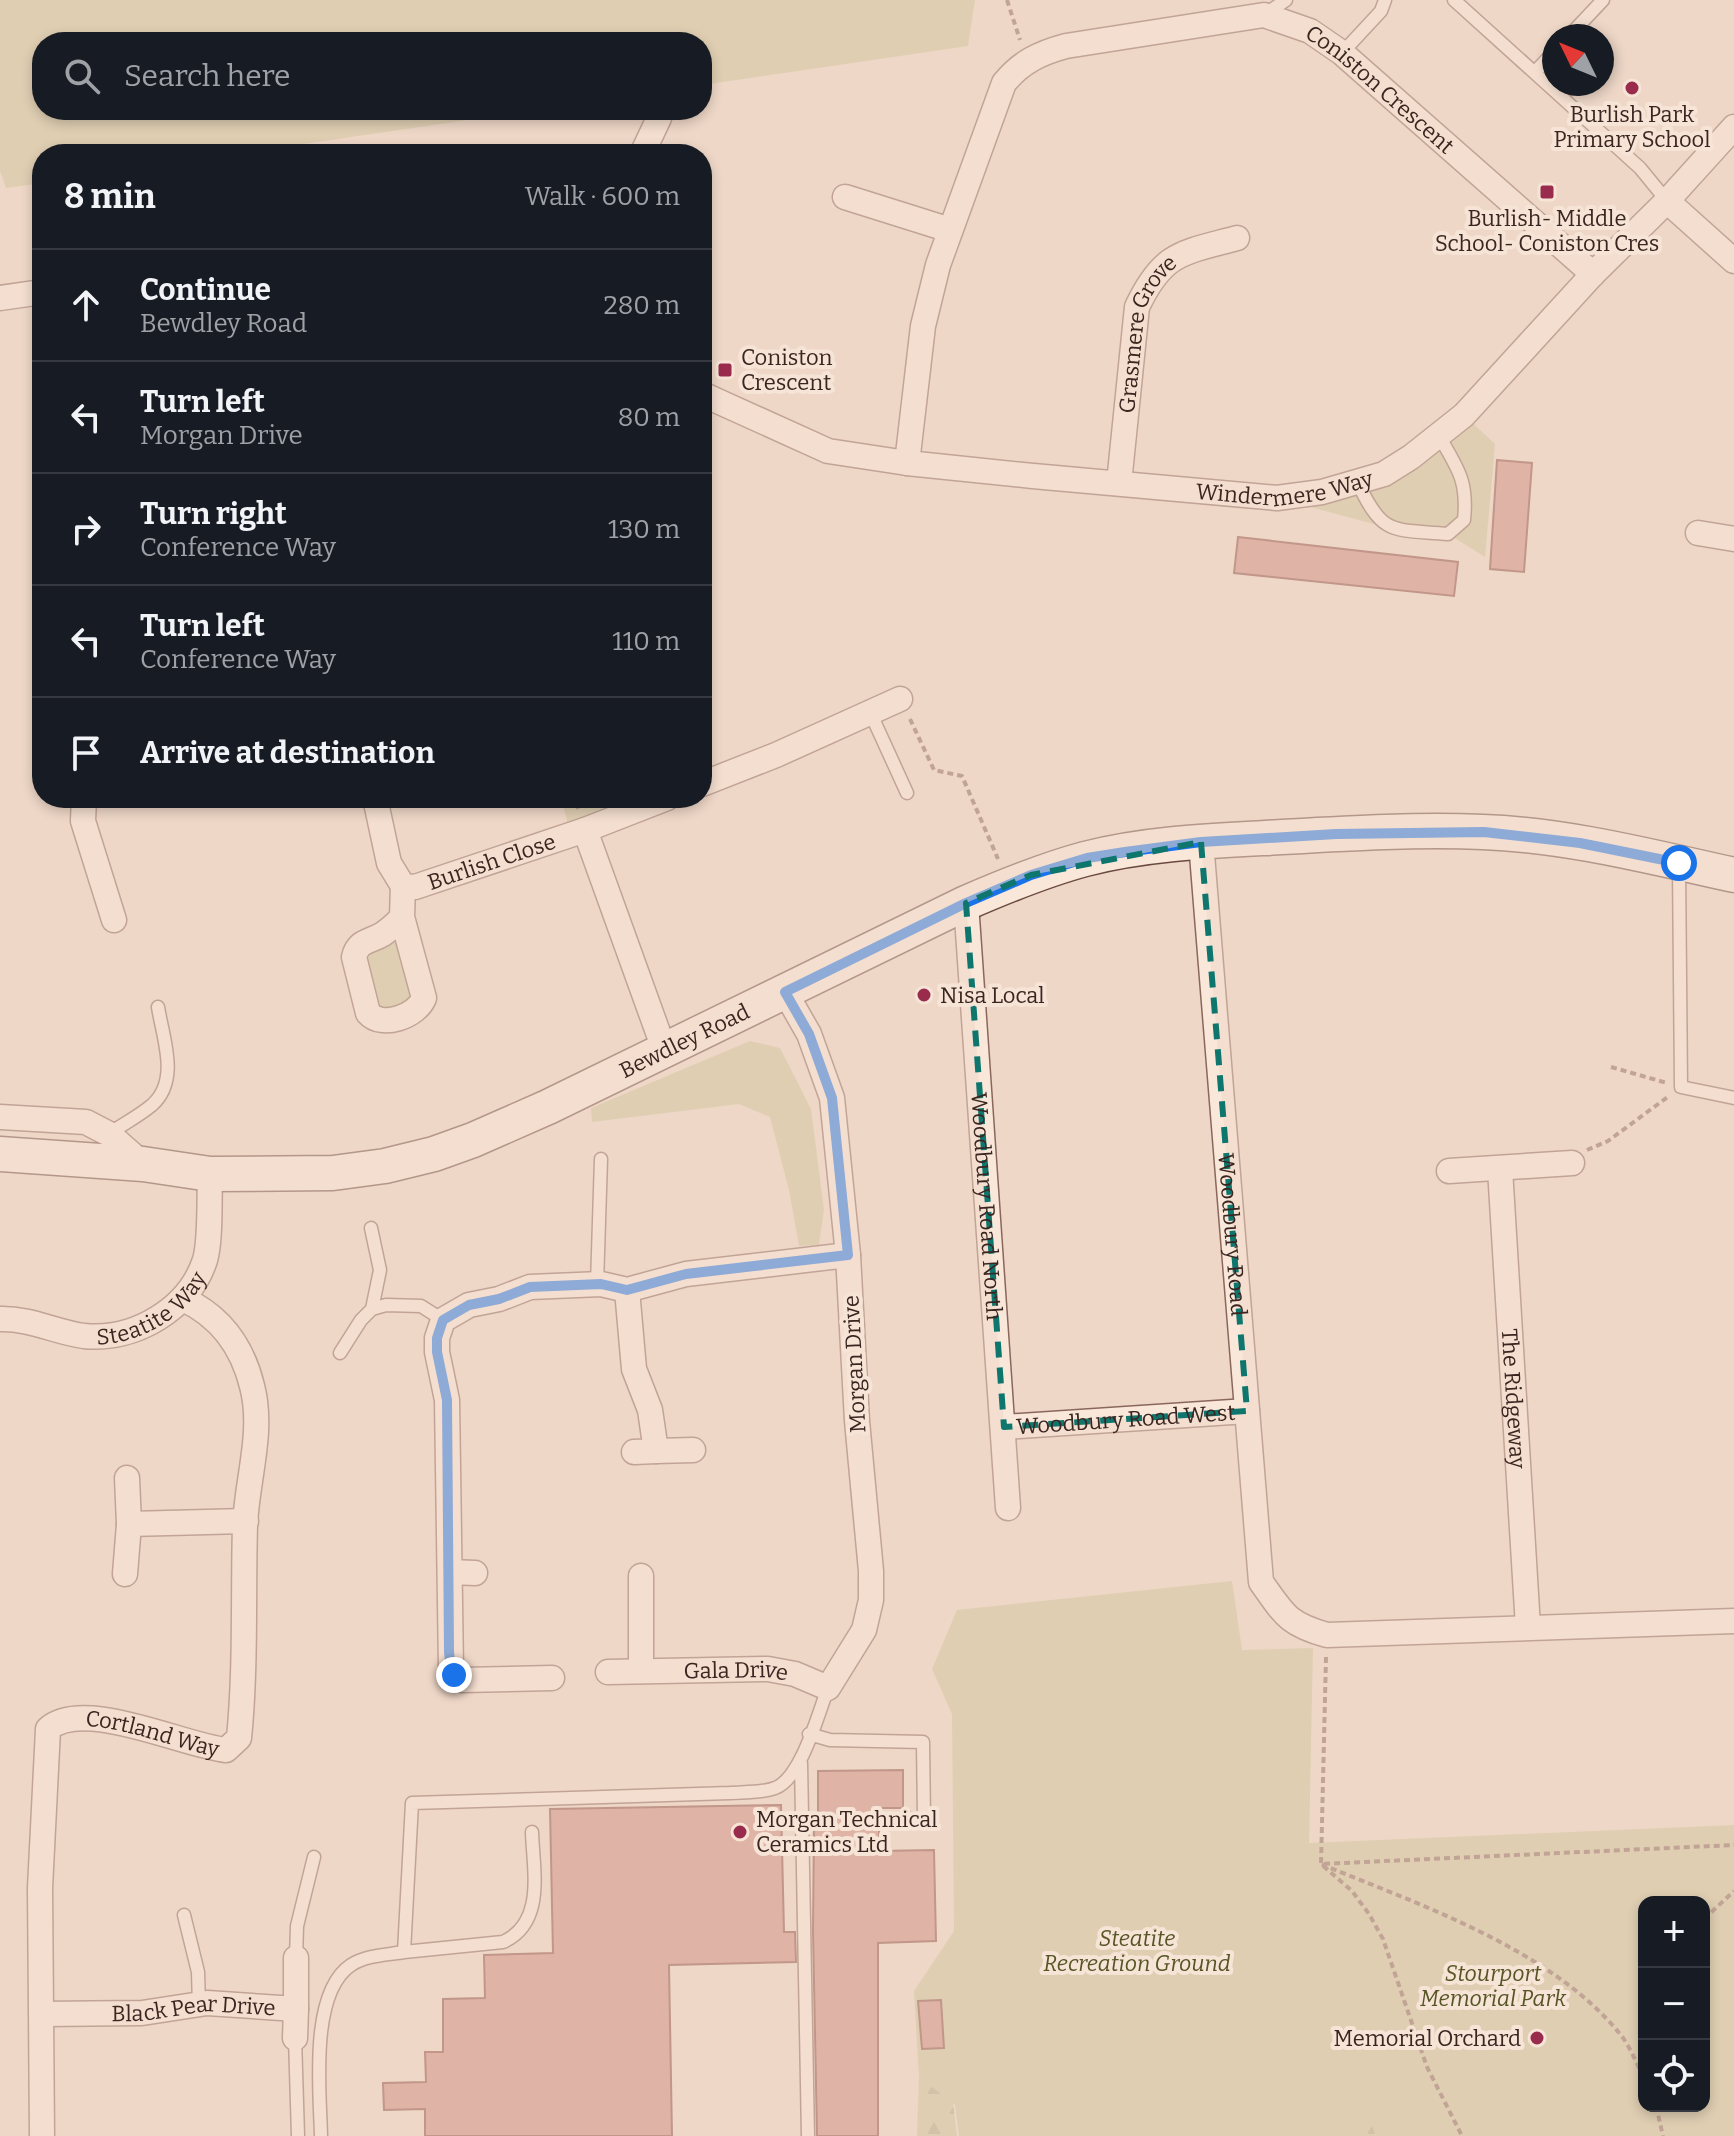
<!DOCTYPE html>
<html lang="en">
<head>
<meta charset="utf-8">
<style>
  body { margin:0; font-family:Bitter,serif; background:#20242c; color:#f1f3f6 }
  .controls { position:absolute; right:24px; bottom:24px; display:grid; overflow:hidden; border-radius:16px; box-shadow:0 4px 12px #0003 }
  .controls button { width:72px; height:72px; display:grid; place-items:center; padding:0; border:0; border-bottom:2px solid #363941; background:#171b24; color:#f1f3f6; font:40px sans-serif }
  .compass { position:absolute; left:1542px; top:24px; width:72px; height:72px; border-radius:50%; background:#171b24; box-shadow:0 4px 12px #0003; rotate:313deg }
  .stop { position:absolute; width:24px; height:24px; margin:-18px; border:6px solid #1a73e8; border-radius:50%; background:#fff }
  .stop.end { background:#1a73e8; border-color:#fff; box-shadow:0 2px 8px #0008 }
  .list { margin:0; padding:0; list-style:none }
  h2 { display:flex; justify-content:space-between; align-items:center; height:104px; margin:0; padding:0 32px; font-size:34px }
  h2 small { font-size:26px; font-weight:400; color:#9ea1a6 }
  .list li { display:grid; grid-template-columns:52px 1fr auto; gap:24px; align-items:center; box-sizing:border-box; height:112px; padding:0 32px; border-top:2px solid #363941 }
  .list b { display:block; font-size:30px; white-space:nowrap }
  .list p { margin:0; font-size:26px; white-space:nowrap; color:#9ea1a6 }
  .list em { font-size:26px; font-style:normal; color:#9ea1a6 }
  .icon { flex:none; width:44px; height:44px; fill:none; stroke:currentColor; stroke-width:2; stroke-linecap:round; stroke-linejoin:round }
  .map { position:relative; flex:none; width:1734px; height:2136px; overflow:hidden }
  .search { position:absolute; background:#171b24; box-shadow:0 4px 12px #0003; left:32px; top:32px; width:680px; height:88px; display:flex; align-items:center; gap:20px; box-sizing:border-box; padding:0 28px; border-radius:32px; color:#9ea1a6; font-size:30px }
  .panel { position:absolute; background:#171b24; box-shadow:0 4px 12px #0003; left:32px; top:144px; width:680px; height:664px; border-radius:32px }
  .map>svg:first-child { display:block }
  .green { fill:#cdc49a; fill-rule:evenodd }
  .forest { fill:url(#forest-firs) }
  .building { fill:#cc877d; stroke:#894942; stroke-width:2 }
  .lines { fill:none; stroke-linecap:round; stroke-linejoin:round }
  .lane-casing { stroke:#8a675c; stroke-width:15 }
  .street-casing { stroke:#8a675c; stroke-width:27 }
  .secondary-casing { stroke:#6c493f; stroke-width:37 }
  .path { stroke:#8a675c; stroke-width:4; stroke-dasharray:6 4; stroke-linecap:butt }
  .lane { stroke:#f9e7da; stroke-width:12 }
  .street { stroke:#f9e7da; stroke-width:24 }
  .secondary { stroke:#f9e7da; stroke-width:34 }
  .route { stroke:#1a73e8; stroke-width:10 }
  .marked { fill:none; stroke:#0f766e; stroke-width:6; stroke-dasharray:16 10; stroke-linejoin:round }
  .poi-dot { fill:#992c4c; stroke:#f6e4d6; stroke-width:3 }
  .labels { text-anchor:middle; stroke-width:8; stroke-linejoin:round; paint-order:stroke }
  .street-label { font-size:22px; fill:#3b2520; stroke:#f6e4d6 }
  .poi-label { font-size:22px; fill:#3b2520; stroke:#f6e4d6; text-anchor:start }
  .park-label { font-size:22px; font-style:italic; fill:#575526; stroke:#f6e4d6 }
</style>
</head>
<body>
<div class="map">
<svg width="1734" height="2136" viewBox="0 0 1734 2136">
  <defs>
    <pattern id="forest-firs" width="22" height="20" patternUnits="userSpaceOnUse" patternTransform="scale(2)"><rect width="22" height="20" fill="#cdc49a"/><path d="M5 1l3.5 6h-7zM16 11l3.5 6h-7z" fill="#b1a884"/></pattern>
  </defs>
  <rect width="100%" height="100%" fill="#eed7c7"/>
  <!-- green -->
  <path class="green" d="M0,0H975L968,46L702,85V42H42V110H535L236,154H42V183L6,188L0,171Z
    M1464,415L1495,444L1485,557L1448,534L1392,529L1277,498L1354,484Z
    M561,798H624L625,802L568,824Z
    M392,928L424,998L382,1022L356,948Z
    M750,1041L780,1048L811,1109L824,1210L819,1245L799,1246L789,1190L770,1117L739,1104L592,1122L591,1108Z
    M1232,1581L1242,1650L1313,1648L1309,1843L1734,1825V2136H1376L1363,2104L1347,2136H959L955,2105L919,2077L914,1991L954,1931L952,1714L932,1669L957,1610ZM1644,1902H1704V2106H1644Z"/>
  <!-- forest -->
  <path class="forest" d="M919,2077L953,2103L957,2136H917Z
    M1363,2103L1376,2136H1347Z"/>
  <!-- building -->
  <path class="building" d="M1497,460L1532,463L1524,572L1490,569Z
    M1238,537L1458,562L1454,596L1234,573Z
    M903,1770V1808H879V1851L934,1850L936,1941L878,1943V2136H817L813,1931L814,1819H818V1771Z
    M781,1805L784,1932H795L796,1962L669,1965L672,2136H425V2109L384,2110L383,2083L426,2082L425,2052H443V1999L485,1998L484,1955L553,1953L550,1809Z
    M941,2000L944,2048L922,2049L918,2001Z"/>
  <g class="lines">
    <!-- lane casing -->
    <g class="lane-casing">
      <path id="lane" d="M1454,0L1640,168L1667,201
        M1264,15L1286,0
        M1569,36L1603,0
        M1342,53L1381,11L1385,0
        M1535,72L1554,52
        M1358,483C1383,537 1393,529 1448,534L1464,520C1468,481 1458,469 1439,436
        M870,712L907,793
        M1679,866L1681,1087L1734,1098
        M109,1134C123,1124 139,1116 152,1105C180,1080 163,1039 158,1007
        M371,1228L380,1270L372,1309
        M597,1284L601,1159
        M340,1353L361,1320L372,1309L386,1305L421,1306L443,1320
        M809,1734L830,1740L923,1742L924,1818L907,1819
        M801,1763L808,2136
        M184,1915L198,1972L199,2005
        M404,1952L503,1942C546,1923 533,1869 532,1832
        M296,1958L297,1926L314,1857
        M295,2038L298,2136
        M321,2136C320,2092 309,1993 351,1965C366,1955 387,1955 404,1952L412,1803L730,1793C744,1792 762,1793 775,1788C801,1779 818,1714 828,1688"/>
    </g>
    <!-- street casing -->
    <g class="street-casing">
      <g id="street">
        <path d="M642,154L659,118"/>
        <path d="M845,197L950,230"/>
        <path d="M1667,201L1734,261"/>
        <path d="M0,298L42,292"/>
        <path id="s1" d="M702,394L828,451L907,463L1033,476L1277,498L1322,492L1384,474L1411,457L1464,415L1593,274L1667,201L1734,127"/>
        <path id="s2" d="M907,463L923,326L938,265L1004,83C1021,62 1040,53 1066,46L1264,15L1310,31L1342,53L1593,274"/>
        <path id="s3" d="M1119,483L1137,307C1163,252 1182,253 1237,238"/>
        <path d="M1698,533L1734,539"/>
        <path d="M702,784L776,755L900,699"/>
        <path d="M84,798L83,821L114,920"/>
        <path id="s4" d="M375,798L389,863L403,886L415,887L585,830L667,798"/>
        <path d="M585,830L664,1049"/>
        <path id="s5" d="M1201,842L1261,1582C1284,1614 1287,1624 1327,1635L1734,1621"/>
        <path id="s6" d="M966,903L1008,1508"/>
        <path d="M402,917C396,924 390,929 383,934C370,942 358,940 354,957L368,1013C382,1029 417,1016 424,998L402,917L403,886"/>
        <path d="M0,1117L86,1122L109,1134L143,1164"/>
        <path id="s7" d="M1500,1169L1528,1627"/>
        <path d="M1449,1171L1572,1163"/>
        <path d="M627,1290L634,1369L650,1410L656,1451L634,1452"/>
        <path id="s8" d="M0,1319C30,1318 55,1332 84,1336C135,1341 189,1309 205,1260C211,1240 209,1196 210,1174"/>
        <path id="s9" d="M1004,1427L1247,1411"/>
        <path d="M656,1451L693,1450"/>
        <path d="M129,1524L246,1521"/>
        <path d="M450,1572L475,1573"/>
        <path d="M125,1574L129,1524L127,1478"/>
        <path d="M641,1671V1576"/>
        <path id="s10" d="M608,1672L768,1669L795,1674L828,1688L864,1630L871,1600V1571L857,1421L848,1255L832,1098L809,1034L785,992"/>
        <path d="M552,1678L462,1680L451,1670L447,1400L437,1352V1338L443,1320L469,1305L499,1299L530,1287L601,1284L627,1290L686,1274L848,1255"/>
        <path id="s11" d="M42,2014L142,2013L207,2003L296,2009V1958"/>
        <path d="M295,2038L296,2009"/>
        <path id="s12" d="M42,2136L40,1888L48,1729C83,1697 184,1746 226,1750L239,1738C246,1668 243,1596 245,1525C247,1479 264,1431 252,1386C242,1345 220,1316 183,1299"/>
      </g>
    </g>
    <!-- secondary casing -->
    <g class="secondary-casing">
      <g id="secondary">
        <path id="s13" d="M0,1154L143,1164L210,1174L333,1173L385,1166L434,1154L473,1140L548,1107L966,903C1005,886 1044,870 1085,859C1143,844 1206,841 1265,838C1337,834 1411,829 1483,832C1567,835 1652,857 1734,875"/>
      </g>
    </g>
    <!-- path -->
    <path class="path" d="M1007,0L1020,40
      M910,719L934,770L962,776L998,859
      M575,798L578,809
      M1611,1067L1667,1083
      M1587,1150L1608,1141L1669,1096
      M1326,1657L1321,1864L1352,1891L1369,1914L1383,1939L1427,2067L1462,2136
      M1704,1919L1734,1891
      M1644,2077C1636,2063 1630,2046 1620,2034C1551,1949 1420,1905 1321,1864L1734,1845
      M1656,2106L1663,2136"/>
    <!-- lane -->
    <use href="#lane" class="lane"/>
    <!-- street -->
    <use href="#street" class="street"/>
    <!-- secondary -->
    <use href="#secondary" class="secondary"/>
  </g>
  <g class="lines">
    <!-- route -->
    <path class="route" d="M454,1675L451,1670L449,1652L447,1400L437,1352V1338L443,1320L469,1305L499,1299L530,1287L601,1284L627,1290L686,1274L848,1255L832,1098L809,1034L785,992L966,903L1031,875L1087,858L1125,852L1201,842L1336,834L1484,832L1580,843L1679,863"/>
  </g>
  <!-- marked area -->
  <path d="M0 0H1734V2136H0ZM1201,842L1247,1411L1004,1427L966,903L1031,875Z" fill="#eed7c7" fill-opacity=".55" fill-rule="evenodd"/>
  <path class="marked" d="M1201,842L1247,1411L1004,1427L966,903L1031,875Z"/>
  <!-- markers -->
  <g class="poi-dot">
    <circle cx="1632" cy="88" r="8"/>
    <rect x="1539" y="184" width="16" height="16" rx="4"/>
    <rect x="717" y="362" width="16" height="16" rx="4"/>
    <circle cx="924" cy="995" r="8"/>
    <circle cx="740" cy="1832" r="8"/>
    <circle cx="1537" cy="2038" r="8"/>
  </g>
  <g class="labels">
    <!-- street labels -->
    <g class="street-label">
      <text dy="8" stroke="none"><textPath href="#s2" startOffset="808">Coniston Crescent</textPath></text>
      <text dy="8" stroke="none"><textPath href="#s3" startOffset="154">Grasmere Grove</textPath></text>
      <text dy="8" stroke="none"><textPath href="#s1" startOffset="598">Windermere Way</textPath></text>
      <text dy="8" stroke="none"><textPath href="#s4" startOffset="186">Burlish Close</textPath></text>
      <text dy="8" stroke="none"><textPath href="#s13" startOffset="712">Bewdley Road</textPath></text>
      <text dy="8" stroke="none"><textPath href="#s6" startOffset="304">Woodbury Road North</textPath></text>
      <text dy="8" stroke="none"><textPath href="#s5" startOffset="394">Woodbury Road</textPath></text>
      <text dy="8" stroke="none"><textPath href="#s8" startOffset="162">Steatite Way</textPath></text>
      <text transform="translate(854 1364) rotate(-93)" y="8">Morgan Drive</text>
      <text dy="8" stroke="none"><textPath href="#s7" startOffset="230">The Ridgeway</textPath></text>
      <text dy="8" stroke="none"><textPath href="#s9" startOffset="122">Woodbury Road West</textPath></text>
      <text dy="8" stroke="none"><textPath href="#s10" startOffset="128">Gala Drive</textPath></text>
      <text dy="8" stroke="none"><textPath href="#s12" startOffset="516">Cortland Way</textPath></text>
      <text dy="8" stroke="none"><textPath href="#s11" startOffset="152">Black Pear Drive</textPath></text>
    </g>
    <!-- poi labels -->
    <g class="poi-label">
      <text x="1632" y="122" text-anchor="middle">Burlish Park<tspan x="1632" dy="25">Primary School</tspan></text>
      <text x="1547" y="226" text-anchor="middle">Burlish- Middle<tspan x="1547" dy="25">School- Coniston Cres</tspan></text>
      <text x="741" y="365">Coniston<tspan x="741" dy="25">Crescent</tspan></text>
      <text x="940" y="1003">Nisa Local</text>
      <text x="756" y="1827">Morgan Technical<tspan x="756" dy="25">Ceramics Ltd</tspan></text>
      <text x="1521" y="2046" text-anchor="end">Memorial Orchard</text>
    </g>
    <!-- park labels -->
    <g class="park-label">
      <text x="1137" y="1946">Steatite<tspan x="1137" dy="25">Recreation Ground</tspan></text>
      <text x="1493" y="1981">Stourport<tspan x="1493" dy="25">Memorial Park</tspan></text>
    </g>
  </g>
</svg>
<div class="controls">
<button>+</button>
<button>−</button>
<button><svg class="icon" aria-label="locate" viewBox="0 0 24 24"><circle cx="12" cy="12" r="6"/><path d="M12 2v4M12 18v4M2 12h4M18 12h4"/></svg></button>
</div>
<svg class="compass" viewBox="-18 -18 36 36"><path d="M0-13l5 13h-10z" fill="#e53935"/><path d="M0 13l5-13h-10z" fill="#9ea1a6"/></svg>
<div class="stop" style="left:1679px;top:863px"></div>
<div class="stop end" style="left:454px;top:1675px"></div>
<div class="search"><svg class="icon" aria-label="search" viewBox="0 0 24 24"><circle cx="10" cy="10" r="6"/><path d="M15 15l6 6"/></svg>Search here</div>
<section class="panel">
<h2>8 min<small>Walk · 600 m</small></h2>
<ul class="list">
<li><svg class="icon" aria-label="ahead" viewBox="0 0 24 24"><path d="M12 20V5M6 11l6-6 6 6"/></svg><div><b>Continue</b><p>Bewdley Road</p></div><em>280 m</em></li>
<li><svg class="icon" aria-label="left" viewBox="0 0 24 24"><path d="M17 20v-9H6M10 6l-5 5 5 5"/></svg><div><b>Turn left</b><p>Morgan Drive</p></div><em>80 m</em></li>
<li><svg class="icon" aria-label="right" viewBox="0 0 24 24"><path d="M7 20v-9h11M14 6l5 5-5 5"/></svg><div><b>Turn right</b><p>Conference Way</p></div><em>130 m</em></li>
<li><svg class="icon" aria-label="left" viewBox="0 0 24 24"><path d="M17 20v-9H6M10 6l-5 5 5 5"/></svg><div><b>Turn left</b><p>Conference Way</p></div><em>110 m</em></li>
<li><svg class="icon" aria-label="arrive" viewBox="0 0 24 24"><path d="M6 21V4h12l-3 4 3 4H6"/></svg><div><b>Arrive at destination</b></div></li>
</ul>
</section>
</div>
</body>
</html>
